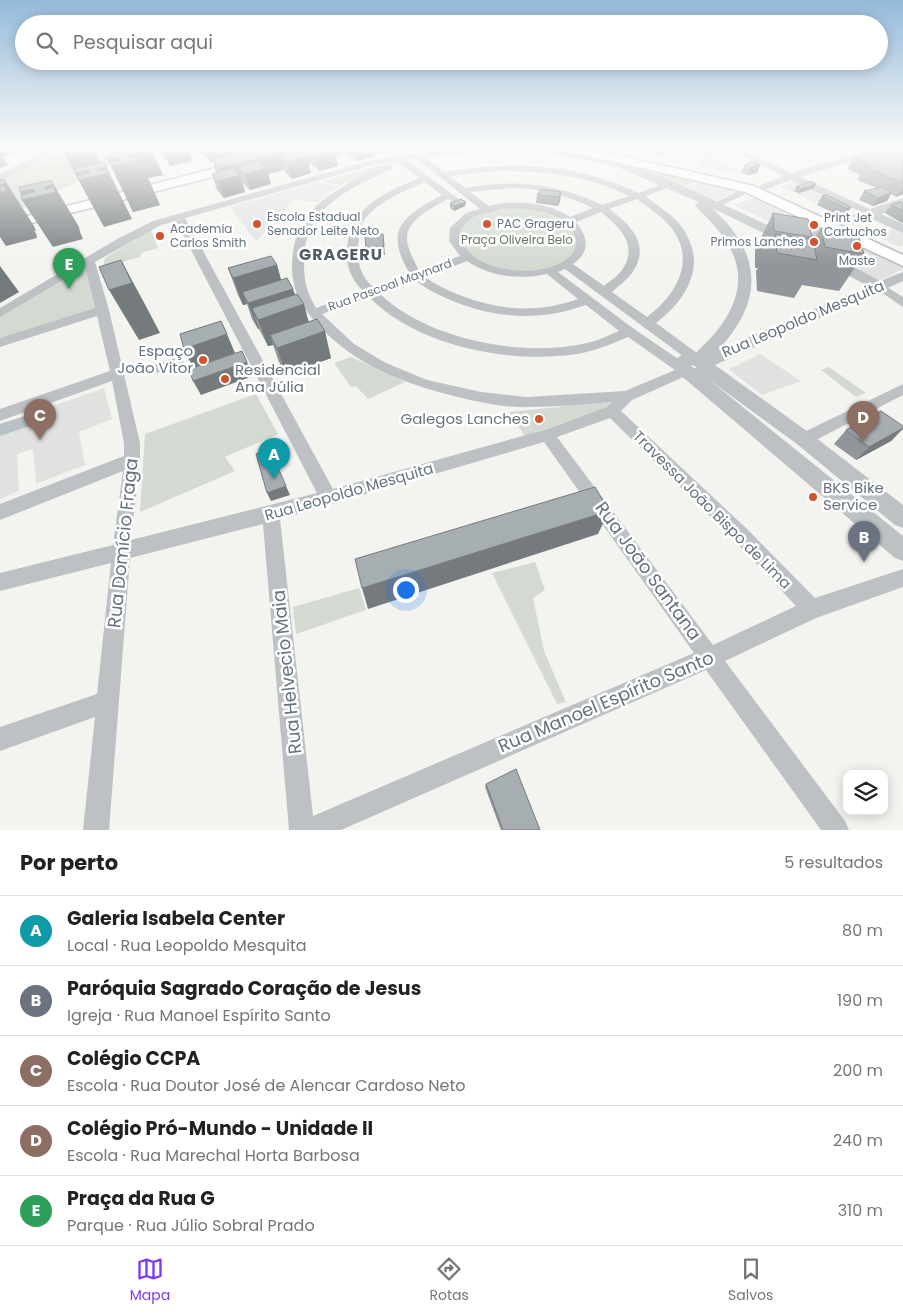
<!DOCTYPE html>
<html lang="pt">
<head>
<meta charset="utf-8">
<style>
  body { margin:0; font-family:Poppins,sans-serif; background:#f2f2f2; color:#222 }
  .controls { position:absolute; right:15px; bottom:15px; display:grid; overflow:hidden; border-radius:10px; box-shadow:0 2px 12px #0003 }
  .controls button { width:45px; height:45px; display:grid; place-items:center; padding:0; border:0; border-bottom:1px solid #e0e0e0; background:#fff; color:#222; font:25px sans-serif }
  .you { position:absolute; left:405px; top:589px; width:18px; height:18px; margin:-12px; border:4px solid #fff; border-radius:50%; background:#1a73e8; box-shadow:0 0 0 8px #1a73e833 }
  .badge { display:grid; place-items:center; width:32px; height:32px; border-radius:50%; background:#7c3aed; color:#fff; font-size:16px; font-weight:700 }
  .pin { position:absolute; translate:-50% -41px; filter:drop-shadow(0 1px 2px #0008) }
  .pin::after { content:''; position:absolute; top:26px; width:18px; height:15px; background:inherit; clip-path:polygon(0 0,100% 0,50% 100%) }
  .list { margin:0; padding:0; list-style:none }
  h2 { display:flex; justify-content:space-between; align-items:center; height:65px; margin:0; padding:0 20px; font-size:21px }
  h2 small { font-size:16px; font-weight:400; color:#767676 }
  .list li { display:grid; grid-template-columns:32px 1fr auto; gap:15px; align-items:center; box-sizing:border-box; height:70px; padding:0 20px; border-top:1px solid #e0e0e0 }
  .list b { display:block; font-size:19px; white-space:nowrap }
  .list p { margin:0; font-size:16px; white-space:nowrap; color:#767676 }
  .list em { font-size:16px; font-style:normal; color:#767676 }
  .icon { flex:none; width:28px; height:28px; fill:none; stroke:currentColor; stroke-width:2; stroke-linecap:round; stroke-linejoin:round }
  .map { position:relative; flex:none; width:903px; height:830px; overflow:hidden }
  .search { position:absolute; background:#fff; box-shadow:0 2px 12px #0003; left:15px; right:15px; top:15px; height:55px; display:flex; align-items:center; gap:12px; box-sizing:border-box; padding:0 18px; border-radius:28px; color:#767676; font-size:19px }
  .sheet { height:415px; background:#fff }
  nav { display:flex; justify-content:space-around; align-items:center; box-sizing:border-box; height:70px; border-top:1px solid #e0e0e0; background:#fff; font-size:14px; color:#767676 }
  nav a { display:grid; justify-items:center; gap:2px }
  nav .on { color:#7c3aed }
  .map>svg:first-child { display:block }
  .built { fill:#e1e2e0 }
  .green { fill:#d4dad1 }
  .water { fill:#b6c2c6 }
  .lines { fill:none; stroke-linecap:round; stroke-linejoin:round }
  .secondary-casing { stroke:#b2b6ba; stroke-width:3 }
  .minor { fill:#bdc1c4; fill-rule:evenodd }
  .tertiary { fill:#bdc1c4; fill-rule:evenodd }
  .secondary { fill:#fff; fill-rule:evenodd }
  .wall { fill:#909699 }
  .shaded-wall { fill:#757a7d }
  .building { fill:#a7aeb2; stroke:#757a7d }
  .poi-dot { fill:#d4532f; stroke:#fff; stroke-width:2 }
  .labels { text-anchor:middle; stroke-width:5; stroke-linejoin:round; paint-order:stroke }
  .far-poi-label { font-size:12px; fill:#65737e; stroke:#fff; text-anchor:start }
  .far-park-label { font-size:12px; fill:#677663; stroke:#fff }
  .far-street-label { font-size:12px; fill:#65737e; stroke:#fff }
  .street-label { font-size:15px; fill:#65737e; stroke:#fff }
  .poi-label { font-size:15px; fill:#65737e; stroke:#fff; text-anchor:end }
  .far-district-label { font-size:16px; font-weight:bold; letter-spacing:1px; fill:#525c64; stroke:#fff }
  .near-street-label { font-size:18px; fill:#65737e; stroke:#fff }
</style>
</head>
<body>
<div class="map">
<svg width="903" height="830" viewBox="0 0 903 830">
  <rect width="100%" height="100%" fill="#f3f3f0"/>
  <!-- built -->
  <path class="built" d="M706,155L738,171L732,173L699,167Z
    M703,180L740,189L716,201L685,188Z
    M798,181L831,197L816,203L780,186Z
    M317,182L339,186L318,202L293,200L256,242L230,207Z
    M756,197L788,211L768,221L734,205Z
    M896,227L903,230V245L900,247L874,235Z
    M834,234L903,267V269L879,281L809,244Z
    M760,354L801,381L762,395L729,369Z
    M104,388L112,419L79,432L85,465L36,484L33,449L17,454L19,491L0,499V425Z"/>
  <!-- green -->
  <path class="green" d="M66,148H80L124,159L23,208L0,180L24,169L43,158L62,153L57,151Z
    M619,160L700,179L683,187Z
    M390,162L392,164L341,185L322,182Z
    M530,208C541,211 552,214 563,220C587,234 579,259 555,267C533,275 501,273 479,264C471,261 463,250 456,244L462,222C485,207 503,209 530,208Z
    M151,230L158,248L141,253L140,257L103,267L105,258Z
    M85,267L95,310L0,341V316Z
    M351,357L405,382L368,399L356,386L351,387L334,363Z
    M829,367L866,393L856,397L821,370Z
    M256,394L278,434L225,457L235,471L140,512L145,434Z
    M594,398L610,402L611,406L525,436L509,412L560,407Z
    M535,562L545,590L533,598L544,651L566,702L557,704L492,573Z
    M359,588L366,610L296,634L293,607Z"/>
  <!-- water -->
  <path class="water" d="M181,356L184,363L157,373L154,365Z
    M46,409L47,420L0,436V424Z"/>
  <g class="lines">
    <!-- secondary casing -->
    <g class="secondary-casing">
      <path id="secondary" d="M566,148H586L754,186L903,255V266L745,192L572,152Z
        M244,161L248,162L250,165L248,168L0,231V223Z"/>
    </g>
    <!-- minor -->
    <path class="minor" d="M40,148H48L36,163L0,181V174L30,159Z
      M489,148H551L617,160L621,163L617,166L551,154L517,151L425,157L444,172C510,161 576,163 638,193L667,182H673V186L645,196C655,204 667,211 676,220C710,258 691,296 656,323L701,356L703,359L701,362H691L565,269L558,272L634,329L687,365L692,371L690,374L632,400L621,411L747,529L815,598L903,569V587L816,618L725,661L845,821L849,830H821L706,670L341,830H289L263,524L130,558L109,830H83L95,717L0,751V727L97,694L111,563L0,591V573L113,545L123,471L0,520V504L124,456V443L112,381L0,421V409L110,371L97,316L0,347V338L95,308L85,267L0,317V308L119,238L153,221L372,160L450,149ZM416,158L480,209L466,213L450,228L449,241L460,256L419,271C415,262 407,249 407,238C407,219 434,207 448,199L455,203L460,200L406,160ZM396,161L419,178C384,193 350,207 347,249C346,267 351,279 363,291L316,308C307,293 304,281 304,264C303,208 348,189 392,169V165C380,163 352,181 341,188C308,208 293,227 292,266C292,296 307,314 327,334C365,370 412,386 462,398C483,403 507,408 529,407C556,407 584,404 612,402L607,407L544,430L333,489L185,218L373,165ZM498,171C544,171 587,175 629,196L602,205C557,183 513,179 465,188L450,176ZM425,182L442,195C403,216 383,229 410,274L373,287C361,276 358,266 358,249C359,240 359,230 363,222C375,202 405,191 425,182ZM510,188C540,188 567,195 593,208L570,217C548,202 514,199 489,206L470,192ZM637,199C647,207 659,214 668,224C698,257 678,294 647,317L612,292C618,286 627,280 632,273C651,245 632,226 609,209ZM501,209C524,208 566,209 575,236C577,242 576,249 572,254C555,275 508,274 485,263C474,258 467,251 460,241L461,228L473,217ZM601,212C620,227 639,246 622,270C618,276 610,281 604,286L573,264C591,251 588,237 576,222ZM176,221L317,493L131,540L140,460V443L109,310L95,262L161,225ZM467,261C491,277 519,280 547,274L578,299C539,313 501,311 462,296C449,291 436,285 425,277ZM415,280C427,290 441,296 455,302C499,319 541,321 586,305L619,331C609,335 598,341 587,343C524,358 427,340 379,293ZM369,297C418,347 510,364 577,354C595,351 611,344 628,337L675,370L625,391L527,397L481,392L427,380L386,363L354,344L322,314ZM610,418L735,541L796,606L713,645L557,437ZM544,442L694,653L313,816L280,519Z
      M715,148H737L792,173L872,149H882L903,156V162L881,155H873L800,177L874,211V215L870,216L791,180L767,189H761V185L784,176L727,148L706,156L702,153Z
      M749,186L754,189L752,191L718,207L715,208L710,205Z
      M830,224L835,227L834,229L799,245L795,246L790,243Z
      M879,282L903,297V307L875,288L873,286Z
      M903,384V395L810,443L804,445L798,443L796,439L798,435Z"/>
    <!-- tertiary -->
    <path class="tertiary" d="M593,150L674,182L792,236L794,239L787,243L782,242L712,208C762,253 765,300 718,350L868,286L825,263L823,260L825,257H835L880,281L903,272V281L715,365L811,434L903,505V528L895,525L797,444L708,379L903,536V561L895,558L685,379L679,375L673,363C678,355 686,352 695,354C703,345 712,338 719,328C755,280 736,244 697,208L695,205L699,202L589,155L588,153ZM691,365L695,366L697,369L692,367Z
      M903,198V206L881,214L903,224V233L870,218L830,231L824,227L825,224Z"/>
    <!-- secondary -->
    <use href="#secondary" class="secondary"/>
  </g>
  <!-- wall -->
  <path class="wall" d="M93,148H151L163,175L148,178L160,205L133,212L130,206L116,154Z
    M160,148H188L193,161L170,166L167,161L164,158Z
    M201,148H229L231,154L257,148H348L349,152L336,156L338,166L319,171L312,165L311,163H309L311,173L292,179L285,172L284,170L268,174L271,184L250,190L243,183L242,180L245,192L224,198L217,190L212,174L216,173L213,161L210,162L207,157H206L203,154Z
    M348,148H399V150L383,154L374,149L375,156L358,161L349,155Z
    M641,148H673L663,155L643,151L644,148Z
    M903,148V194L896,197L891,194L887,201L873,206L859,200L864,191L877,188L857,180L860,175L847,169L854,157Z
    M745,164L760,165L757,173L748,175L741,172Z
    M796,187L814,188L799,193L794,191Z
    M561,192L560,201L558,206L536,203L537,195Z
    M822,196L851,207L846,216L842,217L817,205Z
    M450,203L465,206L454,211L450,208Z
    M903,204V223H902L885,213L891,205Z
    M773,213L812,237L810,240L813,241L821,228L864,254L839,291L802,285L794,298L757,291L756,271L758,268H755V250Z
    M383,234L385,255L367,257L366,248Z
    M277,265L281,280L295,294L309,322L331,358L286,375L279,362L273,345L268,346L259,329H258L252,319L247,304L243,305L238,295L228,268Z
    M903,426V429L891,441L856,460L834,444L846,430Z
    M486,784L540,830H501L485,787Z"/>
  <!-- shaded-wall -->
  <path class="shaded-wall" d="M0,148H15L17,152L3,157L8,165L0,168Z
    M61,148H92L102,167L104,162L132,219L104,227Z
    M123,148L130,162L124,148H151L163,175L148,178L160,205L133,212L108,160L120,158L129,162Z
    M161,148H162L167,161Z
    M163,148H188L193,161L170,166Z
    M203,148H204L207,157H206Z
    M205,148H229L232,157L212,159L213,161L210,162Z
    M304,148H348L349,152L336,156L338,166L319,171L316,155L308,149L311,163H309L311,173L292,179L288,162L281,156L284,170L268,174L271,184L250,190L245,174L238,167L245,192L224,198L218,181L224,180L220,168Z
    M356,148H374L375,156L358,161Z
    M382,148H399V150L383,154Z
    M665,148H673L663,155Z
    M760,165L757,173L748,175L751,167Z
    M4,179L34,226L36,231H34L36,233L37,238L6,246L0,237V185Z
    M51,180L79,227L80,232L83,239L53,247L22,200L24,199L20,192L34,189H45V187Z
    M816,184L814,188L799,193L801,189Z
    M903,187V194L896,197Z
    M561,192L560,201L558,206L559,197Z
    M892,192L887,201L873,206L878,198Z
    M466,202L465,206L454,211V206Z
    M851,207L846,216L842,217L847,209Z
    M121,260L148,310L160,333L139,340L109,290Z
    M277,265L284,291L293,289L298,306L304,304L311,331L270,335L273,345L268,346L258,320L252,308L259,329H258L248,303L242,292L247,304L243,305L233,278Z
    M0,266L19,292L0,303Z
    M325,331L331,358L286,375L277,348Z
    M227,334L235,353L193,368L184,349Z
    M247,362L253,376L201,395L193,381Z
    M903,428L891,441L856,460L869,447Z
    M286,486L290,495L271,501L267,493Z
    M609,511L598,534L368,609L362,588Z"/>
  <!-- building -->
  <path class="building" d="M257,148H304L220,168L212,159Z
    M312,148H332L335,150L316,155L308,149Z
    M878,148H903V183L865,167L873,165L854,157Z
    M134,150L136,154L129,155L130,158L137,156L139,160L111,166L109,163L121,160L120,158L108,160L106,156Z
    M301,151L308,157L288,162L281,156Z
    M259,161L266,168L245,174L238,167Z
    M753,161L760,165L751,167L745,164Z
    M104,162L106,166L98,168L99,170L107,169L109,173L79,180L77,176L89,173L88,170L76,173L74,169Z
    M233,168L240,175L218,181L212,174Z
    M4,179L5,184L0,185V180Z
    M51,180L53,185L45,187V189L54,187L55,192L22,200L21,195L34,192V189L20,192L19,187Z
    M811,181L816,184L801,189L796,187Z
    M5,186L6,191L0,192V187Z
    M881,187L892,192L878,198L864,191Z
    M541,189L561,192L559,197L537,195Z
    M826,195L851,207L847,209L822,196Z
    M461,199L466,202L454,206L450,203Z
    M900,202L903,204V211L891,205Z
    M773,213L808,219L812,237L774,231Z
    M821,228L858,234L864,254L825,247Z
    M383,234L384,246L366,248L365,236Z
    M775,234L813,240L817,260L777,253Z
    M271,256L277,265L233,278L228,268Z
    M121,260L132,283L109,290L99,267Z
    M287,278L293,289L248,303L242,292Z
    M297,294L304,304L258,320L252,308Z
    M317,319L325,331L277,348L270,335Z
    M221,321L227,334L184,349L180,334Z
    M242,351L247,362L193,381L189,369Z
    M881,411L903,426V428L869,447L846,430Z
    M269,447L286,486L267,493L256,454Z
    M595,487L609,511L362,588L355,559Z
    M516,769L540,830H503L486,784Z"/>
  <!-- sky -->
  <linearGradient id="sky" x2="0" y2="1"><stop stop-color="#94bada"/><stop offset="0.56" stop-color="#fafaf8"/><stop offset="1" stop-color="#fafaf8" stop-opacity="0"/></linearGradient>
  <rect width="903" height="264" fill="url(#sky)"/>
  <!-- markers -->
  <g class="poi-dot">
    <circle cx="257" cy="224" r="5"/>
    <circle cx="487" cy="224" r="5"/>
    <circle cx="814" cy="225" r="5"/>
    <circle cx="160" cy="236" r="5"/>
    <circle cx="814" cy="242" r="5"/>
    <circle cx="857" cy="246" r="5"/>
    <circle cx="203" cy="360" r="5"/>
    <circle cx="225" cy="379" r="5"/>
    <circle cx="539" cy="419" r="5"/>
    <circle cx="813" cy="497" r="5"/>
  </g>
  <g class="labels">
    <!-- far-poi labels -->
    <g class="far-poi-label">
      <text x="267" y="221">Escola Estadual<tspan x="267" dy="14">Senador Leite Neto</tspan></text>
      <text x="824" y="222">Print Jet<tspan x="824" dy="14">Cartuchos</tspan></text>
      <text x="497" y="228">PAC Grageru</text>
      <text x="170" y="233">Academia<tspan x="170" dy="14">Carlos Smith</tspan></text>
      <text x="804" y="246" text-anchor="end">Primos Lanches</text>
      <text x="857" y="265" text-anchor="middle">Maste</text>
    </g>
    <!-- far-park labels -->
    <g class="far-park-label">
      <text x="517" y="244">Praça Oliveira Belo</text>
    </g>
    <!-- far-street labels -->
    <g class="far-street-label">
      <text transform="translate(390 285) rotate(-20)" y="4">Rua Pascoal Maynard</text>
    </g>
    <!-- street labels -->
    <g class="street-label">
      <text transform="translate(803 319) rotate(-23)" y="5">Rua Leopoldo Mesquita</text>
      <text transform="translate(349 492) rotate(-16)" y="5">Rua Leopoldo Mesquita</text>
      <text transform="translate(712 510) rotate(45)" y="5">Travessa João Bispo de Lima</text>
    </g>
    <!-- poi labels -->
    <g class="poi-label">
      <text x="193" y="356">Espaço<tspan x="193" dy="17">João Vitor</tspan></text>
      <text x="235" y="375" text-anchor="start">Residencial<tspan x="235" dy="17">Ana Júlia</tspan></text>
      <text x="529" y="424">Galegos Lanches</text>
      <text x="823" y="493" text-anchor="start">BKS Bike<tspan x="823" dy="17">Service</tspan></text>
    </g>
    <!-- far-district labels -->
    <g class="far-district-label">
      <text x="341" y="260">GRAGERU</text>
    </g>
    <!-- near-street labels -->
    <g class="near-street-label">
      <text transform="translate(123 543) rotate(-84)" y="6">Rua Domício Fraga</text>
      <text transform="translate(648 571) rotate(54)" y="6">Rua João Santana</text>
      <text transform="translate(287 672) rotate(-96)" y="6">Rua Helvecio Maia</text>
      <text transform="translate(606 702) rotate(-23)" y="6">Rua Manoel Espírito Santo</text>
    </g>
  </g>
</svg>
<div class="controls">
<button><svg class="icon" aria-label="layers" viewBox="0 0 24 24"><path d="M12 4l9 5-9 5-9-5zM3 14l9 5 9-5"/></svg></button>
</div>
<div class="you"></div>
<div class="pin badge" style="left:274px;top:479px;background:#0f9aa8">A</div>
<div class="pin badge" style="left:864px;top:562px;background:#6b7280">B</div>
<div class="pin badge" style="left:40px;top:440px;background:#8d6e63">C</div>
<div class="pin badge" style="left:863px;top:442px;background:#8d6e63">D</div>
<div class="pin badge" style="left:69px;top:289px;background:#2e9e5b">E</div>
<div class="search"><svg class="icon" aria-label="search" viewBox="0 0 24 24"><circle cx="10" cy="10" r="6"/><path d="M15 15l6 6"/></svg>Pesquisar aqui</div>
</div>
<section class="sheet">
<h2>Por perto<small>5 resultados</small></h2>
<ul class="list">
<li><span class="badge" style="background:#0f9aa8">A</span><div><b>Galeria Isabela Center</b><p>Local · Rua Leopoldo Mesquita</p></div><em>80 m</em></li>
<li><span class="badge" style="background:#6b7280">B</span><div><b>Paróquia Sagrado Coração de Jesus</b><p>Igreja · Rua Manoel Espírito Santo</p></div><em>190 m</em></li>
<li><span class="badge" style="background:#8d6e63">C</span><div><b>Colégio CCPA</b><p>Escola · Rua Doutor José de Alencar Cardoso Neto</p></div><em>200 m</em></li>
<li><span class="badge" style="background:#8d6e63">D</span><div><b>Colégio Pró-Mundo - Unidade II</b><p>Escola · Rua Marechal Horta Barbosa</p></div><em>240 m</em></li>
<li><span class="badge" style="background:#2e9e5b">E</span><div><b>Praça da Rua G</b><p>Parque · Rua Júlio Sobral Prado</p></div><em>310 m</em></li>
</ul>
</section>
<nav>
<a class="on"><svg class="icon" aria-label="map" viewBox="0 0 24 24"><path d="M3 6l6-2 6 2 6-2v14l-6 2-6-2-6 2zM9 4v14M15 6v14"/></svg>Mapa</a>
<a><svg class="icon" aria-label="directions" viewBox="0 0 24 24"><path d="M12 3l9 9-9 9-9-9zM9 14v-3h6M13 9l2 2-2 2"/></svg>Rotas</a>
<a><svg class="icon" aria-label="saved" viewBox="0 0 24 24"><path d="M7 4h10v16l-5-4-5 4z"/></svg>Salvos</a>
</nav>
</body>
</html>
